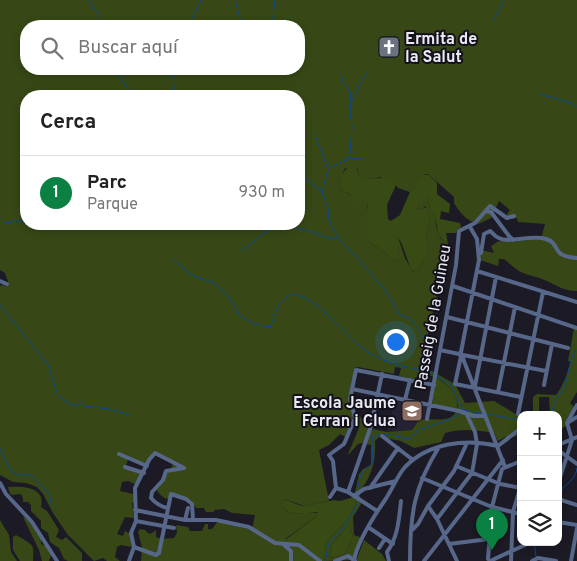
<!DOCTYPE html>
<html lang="es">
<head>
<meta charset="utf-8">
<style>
  body { margin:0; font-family:Overpass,sans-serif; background:#f6f6f6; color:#222 }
  .controls { position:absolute; right:15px; bottom:15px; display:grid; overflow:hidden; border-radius:10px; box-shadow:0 2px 8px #0003 }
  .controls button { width:45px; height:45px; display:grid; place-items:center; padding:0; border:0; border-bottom:1px solid #e0e0e0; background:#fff; color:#222; font:25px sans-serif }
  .you { position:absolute; left:395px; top:341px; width:18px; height:18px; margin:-12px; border:4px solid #fff; border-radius:50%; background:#1a73e8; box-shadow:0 0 0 8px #1a73e833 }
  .badge { display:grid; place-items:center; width:32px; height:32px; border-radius:50%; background:#0b8043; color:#fff; font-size:16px; font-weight:700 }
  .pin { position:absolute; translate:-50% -41px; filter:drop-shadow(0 1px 2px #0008) }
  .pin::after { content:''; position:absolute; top:26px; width:18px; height:15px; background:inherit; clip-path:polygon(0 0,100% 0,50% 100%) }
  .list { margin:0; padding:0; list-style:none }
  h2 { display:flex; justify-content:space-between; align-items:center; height:65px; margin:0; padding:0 20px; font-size:21px }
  h2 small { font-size:16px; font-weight:400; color:#767676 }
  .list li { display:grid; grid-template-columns:32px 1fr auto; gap:15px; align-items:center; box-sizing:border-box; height:75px; padding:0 20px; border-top:1px solid #e0e0e0 }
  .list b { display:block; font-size:19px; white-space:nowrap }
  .list p { margin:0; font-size:16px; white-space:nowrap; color:#767676 }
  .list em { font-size:16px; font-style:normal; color:#767676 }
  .icon { flex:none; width:28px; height:28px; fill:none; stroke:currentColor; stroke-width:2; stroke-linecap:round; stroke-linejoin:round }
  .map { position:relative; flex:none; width:577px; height:561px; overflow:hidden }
  .search { position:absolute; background:#fff; box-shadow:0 2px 8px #0003; left:20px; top:20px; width:285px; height:55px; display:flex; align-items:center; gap:12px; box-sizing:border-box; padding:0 18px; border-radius:20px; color:#767676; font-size:19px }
  .panel { position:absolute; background:#fff; box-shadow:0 2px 8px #0003; left:20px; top:90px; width:285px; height:140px; border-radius:20px }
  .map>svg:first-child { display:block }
  .built { fill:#242233 }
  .green { fill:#394b15 }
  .forest { fill:#374816; fill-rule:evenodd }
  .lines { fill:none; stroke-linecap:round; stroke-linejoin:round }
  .stream { stroke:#0b488c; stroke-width:1 }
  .minor { stroke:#566789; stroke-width:4 }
  .labels { text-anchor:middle; stroke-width:4; stroke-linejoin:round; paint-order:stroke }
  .poi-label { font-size:16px; font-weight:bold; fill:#ebeaf2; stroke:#13111c; text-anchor:start }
  .street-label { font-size:16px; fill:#ebeaf2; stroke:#13111c }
</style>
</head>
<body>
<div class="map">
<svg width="577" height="561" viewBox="0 0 577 561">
  <rect width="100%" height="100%" fill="#1c1a25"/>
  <!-- built -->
  <path class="built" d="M400,400L426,406L428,408L426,419L419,420L412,430L387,432L392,411Z"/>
  <!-- green -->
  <path class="green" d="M351,166H356L359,176C371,182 382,175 393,180L396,185L387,205L388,219L391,221L400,215L410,192L423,175H429L437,183V194L450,204L449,213L441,211L440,219L460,223L461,227L457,230L456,233H446L448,244C437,238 438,228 435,218C434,213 434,215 431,211C429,207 429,202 428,198L419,206L418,210L427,207L426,210L430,219L426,236L429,240L427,247L428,254L419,268L413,272C406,261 405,246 397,236L399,258L398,262L367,240V211L368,204H357C350,197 354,194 342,191L340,187C340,179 342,169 351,166Z
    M436,378C448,384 459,395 457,409L432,404Z
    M354,497L356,501C352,522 334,529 326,545C324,550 326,556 324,561H294V554L291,543L285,540L317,516V512C303,513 290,518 281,505L283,499L299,505L305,506L334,500L340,501Z
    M347,526H349C356,536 350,544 345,554L331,558L330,556L331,546Z"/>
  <!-- forest -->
  <path class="forest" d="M0,0H577V291C565,291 557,286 547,281C539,277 531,276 523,273C515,269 510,264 504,259H499L498,266L480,260L481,250L494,253L491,246L499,241L510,242L541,239L545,224L518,222L517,218L510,219L507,214L510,210L499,201L491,218L478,224C467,221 460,213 454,203V197L428,174L423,175L412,192H410L398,188L391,179H384L380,177C372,179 367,180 359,176L357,168L354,166L344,169L340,182L341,190C349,194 352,194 356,203L359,204L365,201L368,202L367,211V240L398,262L399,258L396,236L398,237L405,258L413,272L419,268L428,254L426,247L429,240L426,236L430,219L426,212V206L418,211L419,206L425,199L428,198L430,209L435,216L436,226L441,239L448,244C445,256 444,270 441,282C436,303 421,348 426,368L455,384L465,403L494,401L519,416L521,417V434L508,439L505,437L498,441L494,433C477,430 461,428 445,433L441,442L414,448L401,441L379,437L375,441C376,459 372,478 359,491L361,504L353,517L354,535L362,538L353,560L324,561C326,556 324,550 326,545C334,529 352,522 356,501L354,497L359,474L363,469L371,465V445L366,444L372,429L387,432L412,430L419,420C433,417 454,426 458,406C454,386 441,378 422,373L414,379L399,376L401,368L395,367L394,374L358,367L355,368L350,391L353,417L346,437L340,434L329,445L319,450L329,501L305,506L283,499L281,505C291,520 305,510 318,513L317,516L285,539L291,543L294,554V561H141L142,547L138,532L140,529L145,530L149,534L152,533L156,530V537L162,539L174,538L177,533L176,525L188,527L190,531H202L205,524H208V529C215,530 213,525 218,522L252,530L255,515L232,513L224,509L214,510V512H206L204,508H196L192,502L170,494L168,499C162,498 159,493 156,489L168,472L171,470L173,462L155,452L146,465L129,457L125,468L141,473L135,484L128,481L122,482L120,491L133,494L134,502L132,503L134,518L125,517L117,534L123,536L125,531L130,534L132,547L121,545L117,547L115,557L120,561H107L103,558L94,561L68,535L53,513L43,494L37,487L26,483L13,482L0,475V286L2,285L7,286L9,284L5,273L0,270ZM26,26H299V69H26ZM26,96H299V224H26ZM347,526H349C356,536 350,544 345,554L331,558L330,556L331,546Z
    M574,328L577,329V392L570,403L574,407L568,417L566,426L558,431V415H550L549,397H539V415H533V397L537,394L556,395C564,385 567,373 571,362L568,361Z
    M356,412L369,427L363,443L358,444L349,454H348L359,428L353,426L356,419Z
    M8,487C23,486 46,487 41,507L47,511L59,530L56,537L62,540L66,537L82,553V561H68L64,559L59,548L50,542L48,533L41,528V521L31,511V505L28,502H23V498L21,494L11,495L9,491Z
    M23,517L27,519L42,538L41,544L46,546L51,555L49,561H42L39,550Z
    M0,520L9,535L11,552L17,561H0Z
    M16,535C18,536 21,538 23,539C36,547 33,547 33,561H20L13,550V537Z
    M364,540L382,554L386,561H356Z"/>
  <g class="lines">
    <!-- stream -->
    <path class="stream" d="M89,0L98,14L97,26
      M235,0L242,26
      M494,20L504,0
      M188,26L201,0
      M272,26L275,0
      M109,69L120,76L132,96
      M172,69L175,96
      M341,73L343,82L350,91L351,102L350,112L352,126L350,153L348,159
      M539,94L572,103L577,106
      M352,101L364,76L367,73
      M315,135L328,169L322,192L328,208L329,220L333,229L341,241L359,260L385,290L400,315L408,317L414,322L428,346L423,353L424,363L427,370L452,386L463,410L521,420
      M329,168L350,158L361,159
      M299,173L321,191
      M0,224L15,221H26
      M202,224H219
      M280,224L309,231L328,238H337
      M242,251L261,235L280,224
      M174,260L191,275L214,283L229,297L240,316L256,325L270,327C274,317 279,298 290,295C313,290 350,342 369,353C387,364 407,367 427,371
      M0,305L48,365L58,396L70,404L108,409L130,415
      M552,415C551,402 562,394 566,382C568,374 571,353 577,349
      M0,449L11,471L18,475H31L34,477L49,494L52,506
      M357,491L361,474L373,463C373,456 371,441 373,436L385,434L409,439L421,429L451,419L461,413
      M558,494C564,484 576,481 577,468
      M534,542L536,556
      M325,561L329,543L344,527L358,503L359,494"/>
    <!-- minor -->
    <path class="minor" d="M486,211L491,212L509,236L513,240
      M470,227L477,239L479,260L461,352L459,354L462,356L505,467
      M481,253L484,234L490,231C493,233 495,237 499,238C510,244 531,234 546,239C562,244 549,256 577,258
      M477,271L577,302
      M0,281L7,284
      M453,286L577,328
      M447,317L568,348
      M440,350L459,354
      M463,355L546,371
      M461,356L455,384L521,397
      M544,385L552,344
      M475,386L496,277
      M352,389L459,411L474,416H485
      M498,392L515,307
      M405,400L410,380
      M518,414L543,292
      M427,419L456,265L459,231L475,223L490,206L507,218L514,216
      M567,423L577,417
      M382,436L413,460
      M572,440L567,423L577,405
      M558,445L577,437
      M558,450L577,464
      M119,454L147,466
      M456,466L500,484L521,488
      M125,467L144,473
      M504,468L521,461
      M422,478L492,507L521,514
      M0,483L6,494L32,522L57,561
      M558,484L572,440
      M336,488L348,492L377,511
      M370,488L398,448
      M348,492L371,426L382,374
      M354,496L364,489L396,481
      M330,497L336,488L333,461L329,455L344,444L355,418L350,399L356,370L434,385
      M558,499L577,505
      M428,506L437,519L457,561
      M135,510L185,520H216L249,527L275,543L299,545L320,561
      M437,519L472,473L477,444L475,432L467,415
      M185,520L188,508
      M136,521L174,528
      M558,522L577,525
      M368,527L393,544
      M411,531L418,524L428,506L454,471L467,443
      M449,544L489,539
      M284,545L291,551V561
      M134,547L156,555L159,553L171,494L186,499L192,504L193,520
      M379,548L385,539
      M488,559L492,507L502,469
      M129,561L134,547L131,533L136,521L135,488L149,460L155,453L184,468L166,471L163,480L152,492L151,498C156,504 162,507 168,508
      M335,561L348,556L355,561
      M354,561C357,542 374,516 385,500C392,490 397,476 405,467C428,443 466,438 498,446L521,428
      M389,561L387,552C398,537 399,519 401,501
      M410,561C410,514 414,487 439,447
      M424,561L503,460
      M490,561L527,544
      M511,561L513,512L521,485
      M532,561L538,558L556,561
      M571,561L577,528"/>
  </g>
  <!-- icons -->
  <defs>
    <g id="church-square" transform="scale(1.125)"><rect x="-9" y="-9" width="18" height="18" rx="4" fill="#6b7280" stroke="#13111c"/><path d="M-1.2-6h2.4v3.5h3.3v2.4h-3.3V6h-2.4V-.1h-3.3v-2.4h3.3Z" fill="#fff"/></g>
    <g id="school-square" transform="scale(1.125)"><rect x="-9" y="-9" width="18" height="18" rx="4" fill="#8d6e63" stroke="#13111c"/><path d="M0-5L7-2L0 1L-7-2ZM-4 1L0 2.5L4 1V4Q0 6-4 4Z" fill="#fff"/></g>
  </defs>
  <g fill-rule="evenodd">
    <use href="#church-square" x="389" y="47"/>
    <use href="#school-square" x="412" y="411"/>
  </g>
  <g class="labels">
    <!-- poi labels -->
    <g class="poi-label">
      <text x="405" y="44">Ermita de<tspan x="405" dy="18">la Salut</tspan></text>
      <text x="396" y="408" text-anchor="end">Escola Jaume<tspan x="396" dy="18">Ferran i Clua</tspan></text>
    </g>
    <!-- street labels -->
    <g class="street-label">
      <text transform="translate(432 317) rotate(-80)" y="6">Passeig de la Guineu</text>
    </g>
  </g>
</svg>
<div class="controls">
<button>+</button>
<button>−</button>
<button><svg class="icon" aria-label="layers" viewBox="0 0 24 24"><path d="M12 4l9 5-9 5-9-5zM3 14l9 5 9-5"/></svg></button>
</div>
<div class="you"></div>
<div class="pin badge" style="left:492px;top:550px">1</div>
<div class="search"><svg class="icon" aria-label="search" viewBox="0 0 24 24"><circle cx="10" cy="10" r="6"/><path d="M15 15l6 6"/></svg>Buscar aquí</div>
<section class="panel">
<h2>Cerca<small></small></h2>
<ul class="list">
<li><span class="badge">1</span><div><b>Parc</b><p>Parque</p></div><em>930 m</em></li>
</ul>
</section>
</div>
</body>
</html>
